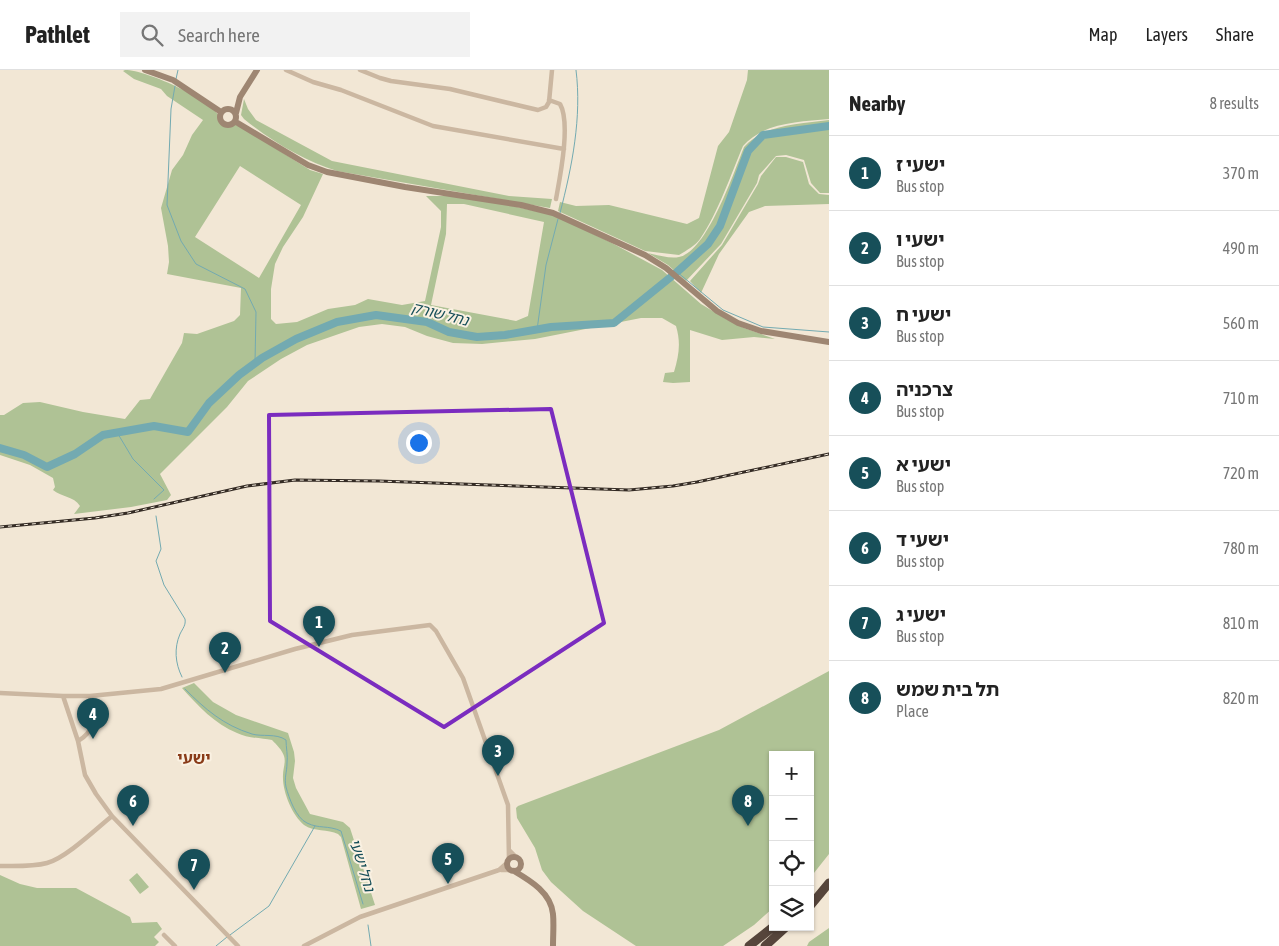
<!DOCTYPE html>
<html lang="en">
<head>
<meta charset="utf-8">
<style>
  body { margin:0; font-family:"Asap Condensed","Noto Sans Hebrew",sans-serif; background:#f2f2f2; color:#222 }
  .controls { position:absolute; right:15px; bottom:15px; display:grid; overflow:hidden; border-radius:0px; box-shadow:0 1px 4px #0004 }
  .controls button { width:45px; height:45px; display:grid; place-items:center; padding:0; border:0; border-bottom:1px solid #e0e0e0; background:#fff; color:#222; font:25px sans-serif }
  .you { position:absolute; left:418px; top:372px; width:18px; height:18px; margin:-12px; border:4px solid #fff; border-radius:50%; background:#1a73e8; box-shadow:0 0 0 8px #1a73e833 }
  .badge { display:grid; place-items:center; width:32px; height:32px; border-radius:50%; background:#174f59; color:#fff; font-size:16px; font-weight:700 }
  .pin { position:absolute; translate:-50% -41px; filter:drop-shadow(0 1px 2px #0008) }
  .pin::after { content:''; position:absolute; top:26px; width:18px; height:15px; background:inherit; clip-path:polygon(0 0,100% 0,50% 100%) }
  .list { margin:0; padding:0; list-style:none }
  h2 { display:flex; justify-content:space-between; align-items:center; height:65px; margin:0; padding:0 20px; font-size:21px }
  h2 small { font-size:16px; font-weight:400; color:#767676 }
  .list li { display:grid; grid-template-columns:32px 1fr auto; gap:15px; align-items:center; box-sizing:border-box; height:75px; padding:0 20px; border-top:1px solid #e0e0e0 }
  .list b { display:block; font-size:19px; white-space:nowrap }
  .list p { margin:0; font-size:16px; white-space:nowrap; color:#767676 }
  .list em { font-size:16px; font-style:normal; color:#767676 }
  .icon { flex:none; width:28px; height:28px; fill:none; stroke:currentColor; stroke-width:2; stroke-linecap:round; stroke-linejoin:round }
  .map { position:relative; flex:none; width:829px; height:876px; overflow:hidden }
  header { display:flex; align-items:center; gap:30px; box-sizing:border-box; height:70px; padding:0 25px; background:#fff; border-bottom:1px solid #e0e0e0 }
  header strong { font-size:24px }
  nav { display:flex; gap:28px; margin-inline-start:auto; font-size:18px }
  .search { width:350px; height:45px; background:#f2f2f2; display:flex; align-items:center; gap:12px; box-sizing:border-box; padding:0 18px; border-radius:0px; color:#767676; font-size:19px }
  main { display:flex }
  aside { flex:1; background:#fff }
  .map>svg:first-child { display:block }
  .green { fill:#afc295; fill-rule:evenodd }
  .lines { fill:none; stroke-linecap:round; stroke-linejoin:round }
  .stream { stroke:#73aab1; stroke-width:1 }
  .river { stroke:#73aab1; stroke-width:8 }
  .street { stroke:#cbb7a1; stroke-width:4.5 }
  .secondary { stroke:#9e8672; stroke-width:6 }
  .highway { stroke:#56453b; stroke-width:9 }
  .rail-casing { stroke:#342b24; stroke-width:3 }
  .rail { stroke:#faf1e2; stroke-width:1; stroke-dasharray:4; stroke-linecap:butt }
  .marked { fill:none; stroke:#7b2cbf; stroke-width:4; stroke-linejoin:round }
  .labels { text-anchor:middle; stroke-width:4; stroke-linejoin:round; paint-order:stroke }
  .water-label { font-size:15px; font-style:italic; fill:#174f59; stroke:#faf1e2 }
  .quarter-label { font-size:16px; font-weight:bold; fill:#893b18; stroke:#faf1e2 }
</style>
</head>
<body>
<header>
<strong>Pathlet</strong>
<div class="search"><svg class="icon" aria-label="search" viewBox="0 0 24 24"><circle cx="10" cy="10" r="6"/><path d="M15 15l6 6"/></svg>Search here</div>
<nav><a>Map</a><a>Layers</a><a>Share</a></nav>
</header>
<main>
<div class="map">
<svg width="829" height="876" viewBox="0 0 829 876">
  <rect width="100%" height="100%" fill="#f2e7d5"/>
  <!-- green -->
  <path class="green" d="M125,0C147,0 216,31 223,52L240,56L310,100L323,104L303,147L283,177L275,194L271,219V249L276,254L297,252L328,239L355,235L368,229L402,235L425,231L441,157V141L426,126H451L495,132L553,145L610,172L662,200L701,234L726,249L744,258L775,269L754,267L722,270L690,260V312L673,313L663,312L665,303L674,302C679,285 681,273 676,256L662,248H641L535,269L482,274L453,273L427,266L405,257L382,254L359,257L307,275L281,289L248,311L227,337L160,404L171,425L167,430L131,437L74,444L80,436C74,426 61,427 53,420L55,417L53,408L30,395L0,385V345H4L23,333L40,332L83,342L125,349L140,330L150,329L182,273L184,263L197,264L234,251L240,245L241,218L167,204L169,192L168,176L161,138L172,100L183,85L192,65L203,50L167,26L161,19L134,9L123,1ZM240,96L301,135L259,208L195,167ZM447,134H464L544,152L528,246L516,251L431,235L446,164Z
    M748,0H829V49C799,52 764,52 743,76C731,104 718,143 700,169C695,176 687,180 679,185L645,181L558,141L560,132L576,136L609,135L687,154L699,148L718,76L729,62L747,10Z
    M244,29L248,39L256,50L332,91L509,126L552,129L550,138L337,101C304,91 271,71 244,49L241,45Z
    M829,50V123H820L811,113L804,90L786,85L776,86L759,105L757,113L721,174L686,211L668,195L648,183C657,185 670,189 679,187C707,182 734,102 744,77C765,54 800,54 829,50Z
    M776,87H786L803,92L809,114L819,124L829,125V134L765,136L749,142L719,184L701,223L690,211L722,175L758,114L761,106Z
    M829,601V784L810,808V685H773V838L754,855L723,876H636L583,841L551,812L542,800L535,778L517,748L516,738L518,736L719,660Z
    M194,613L213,632L236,645L288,663L294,682L295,691L293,708L296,718L310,744L343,752L350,758L375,835L361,839L341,767L338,764C328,759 314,762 304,755C292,745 282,721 283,705C283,699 286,692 284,686C282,680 277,675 272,670C261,668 247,668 237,663C215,654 198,636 182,618Z
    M137,803L149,817L140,824L129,810Z
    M0,805L20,814L37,818H76L130,847L132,853L157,852L162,859L154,867L159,872L155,876H0Z
    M829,858V876H807L809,872Z"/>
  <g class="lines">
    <!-- stream -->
    <path class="stream" d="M176,9L178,0
      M175,16L171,39L167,135L181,171L196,194L245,219L256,242L255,293
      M560,143C572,97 582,47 576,0
      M677,202L723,240L763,257L829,262
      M537,260L546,195L558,149
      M118,364L133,389L164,420L154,429
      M156,446L161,479L156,491L164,515L185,549C186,555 183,558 180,564C174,578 175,593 182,607
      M185,619C205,639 223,655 252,664C262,667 276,663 286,670C286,677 288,686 287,693C287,702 284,708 286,717C289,728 296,748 307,753C319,759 328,755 341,761L363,834
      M368,855L371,876
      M230,865L269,836L315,756
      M216,876L227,867"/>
    <!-- river -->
    <path class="river" d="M0,378L24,385L47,397L75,384L103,365L154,356L188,362L209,333L239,305L262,288L296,269L337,252L376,245L427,252L449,262L477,267L505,265L551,257L614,253L677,202L708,174L720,156L748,81L763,65L829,56"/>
    <!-- street -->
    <path class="street" d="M286,0L313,12L341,20L433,56L564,79
      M360,0L380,8L391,11L450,19L538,40L546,37L549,32L552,0
      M549,30L560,34C571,53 560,107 556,129
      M0,623L63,626H90L161,619L295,579L352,565L430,555L436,561L463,608L508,735L509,790
      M63,626L78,671L85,705L96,724L112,746L238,876
      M78,671C98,660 92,645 90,626
      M509,780L517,788
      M0,796C15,796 32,797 47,793C66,788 96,759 112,746
      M501,800H511
      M164,865L175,876
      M304,876L360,847L499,800L508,792"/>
    <!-- secondary -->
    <path class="secondary" d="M145,0L173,10L221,42
      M220 47a8 8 0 1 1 16 0a8 8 0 1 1-16 0Z
      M236,43L240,27L257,0
      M236,52L308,95L327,102L405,117L521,135L553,143L645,185L666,198L717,241L738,253L761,261L829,272
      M507 794a7 7 0 1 1 14 0a7 7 0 1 1-14 0Z
      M514,801C531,811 551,823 553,844C554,854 553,865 553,876"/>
    <!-- highway -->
    <path class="highway" d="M810,836L829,813
      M749,876L773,857
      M765,876L786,857"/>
    <!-- rail casing -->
    <g class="rail-casing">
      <path id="rail" d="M0,457L95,448L128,443L247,416L295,410L379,411L629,420L673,416L697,412L829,384"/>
    </g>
    <!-- rail -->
    <use href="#rail" class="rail"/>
  </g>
  <!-- marked area -->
  <path class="marked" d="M551,339L604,553L444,657L270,551L269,345Z"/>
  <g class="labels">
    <!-- water labels -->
    <g class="water-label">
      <text transform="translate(440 244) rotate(14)" y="5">נחל שורק</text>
      <text transform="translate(362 795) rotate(73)" y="5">נחל ישעי</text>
    </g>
    <!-- quarter labels -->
    <g class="quarter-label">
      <text x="194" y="694">ישעי</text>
    </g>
  </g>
</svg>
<div class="controls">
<button>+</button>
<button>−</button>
<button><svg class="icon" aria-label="locate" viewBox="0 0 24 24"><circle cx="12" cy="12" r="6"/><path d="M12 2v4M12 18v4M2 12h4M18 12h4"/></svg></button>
<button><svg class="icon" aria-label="layers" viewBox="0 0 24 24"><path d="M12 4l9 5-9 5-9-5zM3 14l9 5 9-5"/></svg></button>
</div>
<div class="you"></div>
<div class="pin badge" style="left:319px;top:577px">1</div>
<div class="pin badge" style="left:225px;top:603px">2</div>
<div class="pin badge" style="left:498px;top:706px">3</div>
<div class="pin badge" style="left:93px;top:669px">4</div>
<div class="pin badge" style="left:448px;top:814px">5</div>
<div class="pin badge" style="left:133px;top:756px">6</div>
<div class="pin badge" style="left:194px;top:820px">7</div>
<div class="pin badge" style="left:748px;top:756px">8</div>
</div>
<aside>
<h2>Nearby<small>8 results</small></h2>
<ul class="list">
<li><span class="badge">1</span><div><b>ישעי ז</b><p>Bus stop</p></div><em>370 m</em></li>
<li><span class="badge">2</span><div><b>ישעי ו</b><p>Bus stop</p></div><em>490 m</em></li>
<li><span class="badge">3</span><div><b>ישעי ח</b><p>Bus stop</p></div><em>560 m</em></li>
<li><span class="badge">4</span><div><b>צרכניה</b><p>Bus stop</p></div><em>710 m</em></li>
<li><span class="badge">5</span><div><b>ישעי א</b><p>Bus stop</p></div><em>720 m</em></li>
<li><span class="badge">6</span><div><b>ישעי ד</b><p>Bus stop</p></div><em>780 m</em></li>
<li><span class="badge">7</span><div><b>ישעי ג</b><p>Bus stop</p></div><em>810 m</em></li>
<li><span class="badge">8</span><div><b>תל בית שמש</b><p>Place</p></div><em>820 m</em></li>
</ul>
</aside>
</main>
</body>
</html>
